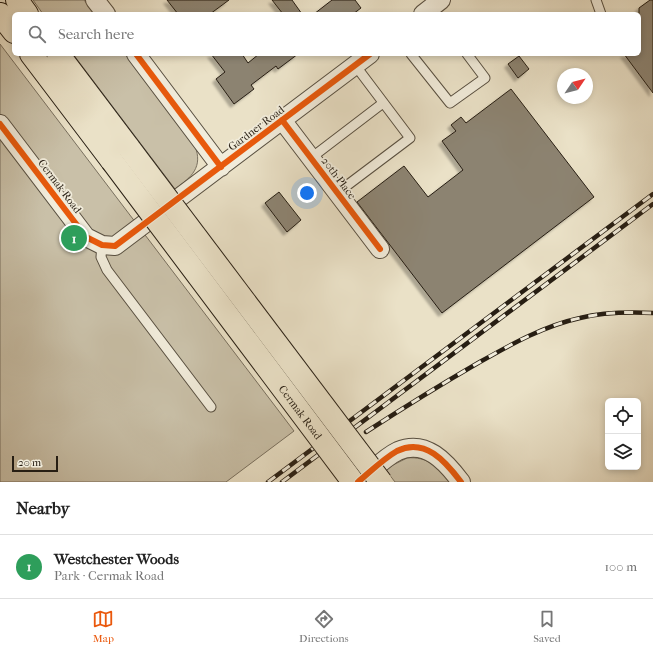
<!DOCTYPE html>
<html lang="en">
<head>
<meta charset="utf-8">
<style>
  body { margin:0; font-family:"IM FELL French Canon",serif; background:#f2f2f2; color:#222 }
  .controls { position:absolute; right:12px; bottom:12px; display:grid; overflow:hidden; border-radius:6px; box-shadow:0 2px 6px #0003 }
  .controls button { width:36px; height:36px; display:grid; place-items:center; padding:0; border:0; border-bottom:1px solid #e0e0e0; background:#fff; color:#222; font:20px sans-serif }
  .compass { position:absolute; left:557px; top:68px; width:36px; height:36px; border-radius:50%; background:#fff; box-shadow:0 2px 6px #0003; rotate:55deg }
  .scale { position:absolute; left:12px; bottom:10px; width:46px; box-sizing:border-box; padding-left:4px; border:2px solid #271e13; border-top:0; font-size:11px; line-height:14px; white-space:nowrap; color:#271e13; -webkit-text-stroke:3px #f1ecdb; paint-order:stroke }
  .you { position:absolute; left:307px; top:193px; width:14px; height:14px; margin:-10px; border:3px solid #fff; border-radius:50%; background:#1a73e8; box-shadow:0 0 0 6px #1a73e833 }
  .badge { display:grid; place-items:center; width:26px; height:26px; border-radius:50%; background:#ea580c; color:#fff; font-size:13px; font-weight:700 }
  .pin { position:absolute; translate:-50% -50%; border:2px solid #fff; box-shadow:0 1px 4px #0006 }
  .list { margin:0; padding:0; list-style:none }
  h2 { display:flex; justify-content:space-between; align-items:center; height:52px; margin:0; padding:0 16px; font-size:17px }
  h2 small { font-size:13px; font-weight:400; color:#767676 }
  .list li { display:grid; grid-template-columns:26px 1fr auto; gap:12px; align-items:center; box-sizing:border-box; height:64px; padding:0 16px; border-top:1px solid #e0e0e0 }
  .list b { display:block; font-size:15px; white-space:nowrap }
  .list p { margin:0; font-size:13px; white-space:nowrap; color:#767676 }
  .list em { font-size:13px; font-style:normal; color:#767676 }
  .icon { flex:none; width:22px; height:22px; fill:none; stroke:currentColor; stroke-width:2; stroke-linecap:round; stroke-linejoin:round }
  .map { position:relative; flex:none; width:653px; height:482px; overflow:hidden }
  .search { position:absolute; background:#fff; box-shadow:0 2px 6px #0003; left:12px; right:12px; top:12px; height:44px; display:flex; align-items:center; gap:10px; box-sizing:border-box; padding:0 14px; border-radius:6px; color:#767676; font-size:15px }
  .sheet { height:116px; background:#fff }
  nav { display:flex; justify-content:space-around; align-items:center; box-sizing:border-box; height:56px; border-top:1px solid #e0e0e0; background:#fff; font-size:11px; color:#767676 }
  nav a { display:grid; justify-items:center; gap:2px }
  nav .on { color:#ea580c }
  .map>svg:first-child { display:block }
  .green { fill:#c9c0a8; stroke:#786f5e }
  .building { fill:#8c8371; stroke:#271e13; filter:url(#shadow) }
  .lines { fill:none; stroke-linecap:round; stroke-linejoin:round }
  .service-casing { stroke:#584f40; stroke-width:11 }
  .minor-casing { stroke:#584f40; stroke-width:20 }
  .primary-casing { stroke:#271e13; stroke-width:24 }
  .service { stroke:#f1ecdb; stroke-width:9 }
  .minor { stroke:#f1ecdb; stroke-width:18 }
  .primary { stroke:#eae1c7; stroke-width:22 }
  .rail-casing { stroke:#271e13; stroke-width:4.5 }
  .rail { stroke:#f1ecdb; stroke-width:3; stroke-dasharray:9; stroke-linecap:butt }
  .primary-bridge-casing { stroke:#271e13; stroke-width:24; stroke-linecap:butt }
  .primary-bridge { stroke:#eae1c7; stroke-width:22 }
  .cycleway-casing { stroke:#f1ecdb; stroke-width:8 }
  .cycleway { stroke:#e8590c; stroke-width:6 }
  .labels { text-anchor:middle; stroke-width:3.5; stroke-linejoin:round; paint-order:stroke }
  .street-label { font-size:11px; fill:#271e13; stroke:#f1ecdb }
</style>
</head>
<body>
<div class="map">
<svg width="653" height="482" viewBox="0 0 653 482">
  <defs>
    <filter id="shadow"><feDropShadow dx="-3.5" dy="3.5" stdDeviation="1" flood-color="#0004"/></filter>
  </defs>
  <rect width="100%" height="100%" fill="#eae1c7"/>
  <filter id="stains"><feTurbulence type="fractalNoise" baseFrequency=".005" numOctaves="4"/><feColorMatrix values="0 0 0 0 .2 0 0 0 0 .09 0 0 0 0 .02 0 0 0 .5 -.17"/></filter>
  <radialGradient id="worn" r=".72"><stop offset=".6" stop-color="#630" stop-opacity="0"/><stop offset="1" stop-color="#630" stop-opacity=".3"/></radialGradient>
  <!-- green -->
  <path class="green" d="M33,0H84L95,14H43Z
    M0,44L294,431L226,482H0Z
    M73,54H125L195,146C203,167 192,177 175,189Z
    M407,458C427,456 438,467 449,482H395L385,469Z"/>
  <!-- building -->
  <path class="building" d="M167,0H229L210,14H178Z
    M272,0H292L302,14H283Z
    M332,0H355L361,8L353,14H314Z
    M650,0H653V93L624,54H639V8Z
    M211,54H242L248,63L259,54H298L278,69L276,66L251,85L254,89L234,104L216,79L225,72Z
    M519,56L529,69L518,78L508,64Z
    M511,89L594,197L442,313L357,202L404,166L428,197L463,170L442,141L456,131L451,125L461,117L466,123Z
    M279,192L301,220L287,232L265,203Z"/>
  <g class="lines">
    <!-- service casing -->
    <g class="service-casing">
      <path id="service" d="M596,0L601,14
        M411,54L450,103L485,78L467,54
        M311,158L383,103
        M337,193L410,138L355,65
        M102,245L101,257L107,270L211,407"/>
    </g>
    <!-- minor casing -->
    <g class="minor-casing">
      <path id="minor" d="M95,0L106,14
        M423,14L441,0
        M136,54L221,167
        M282,120L380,249
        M0,124L86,237L102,245L115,246L370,54
        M362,479C373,470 385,457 398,451C426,439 446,462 461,482"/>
    </g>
    <!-- primary casing -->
    <g class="primary-casing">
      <path id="primary" d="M17,0L27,14
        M0,14L14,32
        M31,54L112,161
        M58,54L129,148"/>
    </g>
    <!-- service -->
    <use href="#service" class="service"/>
    <!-- minor -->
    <use href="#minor" class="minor"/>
    <!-- primary -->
    <use href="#primary" class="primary"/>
    <!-- rail casing -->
    <g class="rail-casing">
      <path id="rail" d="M366,432C403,408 440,385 478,363C510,345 543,326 580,318C604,312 629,312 653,313
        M268,482L653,194
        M282,482L653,204"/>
    </g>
    <!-- rail -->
    <use href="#rail" class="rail"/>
    <!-- primary-bridge casing -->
    <g class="primary-bridge-casing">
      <g id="primary-bridge">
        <path d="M129,148L381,482"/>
        <path id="s1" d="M112,161L353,482"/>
      </g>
    </g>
    <!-- primary-bridge -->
    <use href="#primary-bridge" class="primary-bridge"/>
    <!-- cycleway casing -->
    <g class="cycleway-casing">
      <path id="cycleway" d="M136,54L221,167
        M282,120L380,249
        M0,124L86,237L102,245L115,246L370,54
        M358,482C370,472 383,459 397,451C425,437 446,462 461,482"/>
    </g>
    <!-- cycleway -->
    <use href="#cycleway" class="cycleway"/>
  </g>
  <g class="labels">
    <!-- street labels -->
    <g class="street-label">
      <text transform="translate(256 128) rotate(-37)" y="4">Gardner Road</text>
      <text transform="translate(339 178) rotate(53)" y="4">20th Place</text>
      <text transform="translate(60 186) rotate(53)" y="4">Cermak Road</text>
      <text dy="4" stroke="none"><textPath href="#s1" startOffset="314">Cermak Road</textPath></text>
    </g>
  </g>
  <rect width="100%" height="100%" filter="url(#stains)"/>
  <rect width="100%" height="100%" fill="url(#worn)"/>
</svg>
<div class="controls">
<button><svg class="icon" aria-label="locate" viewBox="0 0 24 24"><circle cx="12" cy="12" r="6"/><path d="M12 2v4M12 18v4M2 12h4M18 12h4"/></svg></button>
<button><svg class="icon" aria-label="layers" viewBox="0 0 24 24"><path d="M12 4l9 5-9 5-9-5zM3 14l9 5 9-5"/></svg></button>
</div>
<svg class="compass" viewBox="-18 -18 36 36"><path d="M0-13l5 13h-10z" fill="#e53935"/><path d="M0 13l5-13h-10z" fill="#767676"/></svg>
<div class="scale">20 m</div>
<div class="you"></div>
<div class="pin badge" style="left:74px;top:238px;background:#2e9e5b">1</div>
<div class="search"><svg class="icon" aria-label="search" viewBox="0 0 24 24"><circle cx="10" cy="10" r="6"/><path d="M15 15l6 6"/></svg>Search here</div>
</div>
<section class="sheet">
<h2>Nearby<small></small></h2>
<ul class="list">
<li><span class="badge" style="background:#2e9e5b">1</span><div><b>Westchester Woods</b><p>Park · Cermak Road</p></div><em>100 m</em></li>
</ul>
</section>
<nav>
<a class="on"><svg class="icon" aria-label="map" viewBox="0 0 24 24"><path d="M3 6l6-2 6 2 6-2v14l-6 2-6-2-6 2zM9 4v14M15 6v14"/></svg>Map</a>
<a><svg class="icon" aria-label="directions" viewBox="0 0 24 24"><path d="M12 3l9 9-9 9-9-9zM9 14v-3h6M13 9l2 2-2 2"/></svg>Directions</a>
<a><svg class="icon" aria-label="saved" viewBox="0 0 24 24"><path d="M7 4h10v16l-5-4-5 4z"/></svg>Saved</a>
</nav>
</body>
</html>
